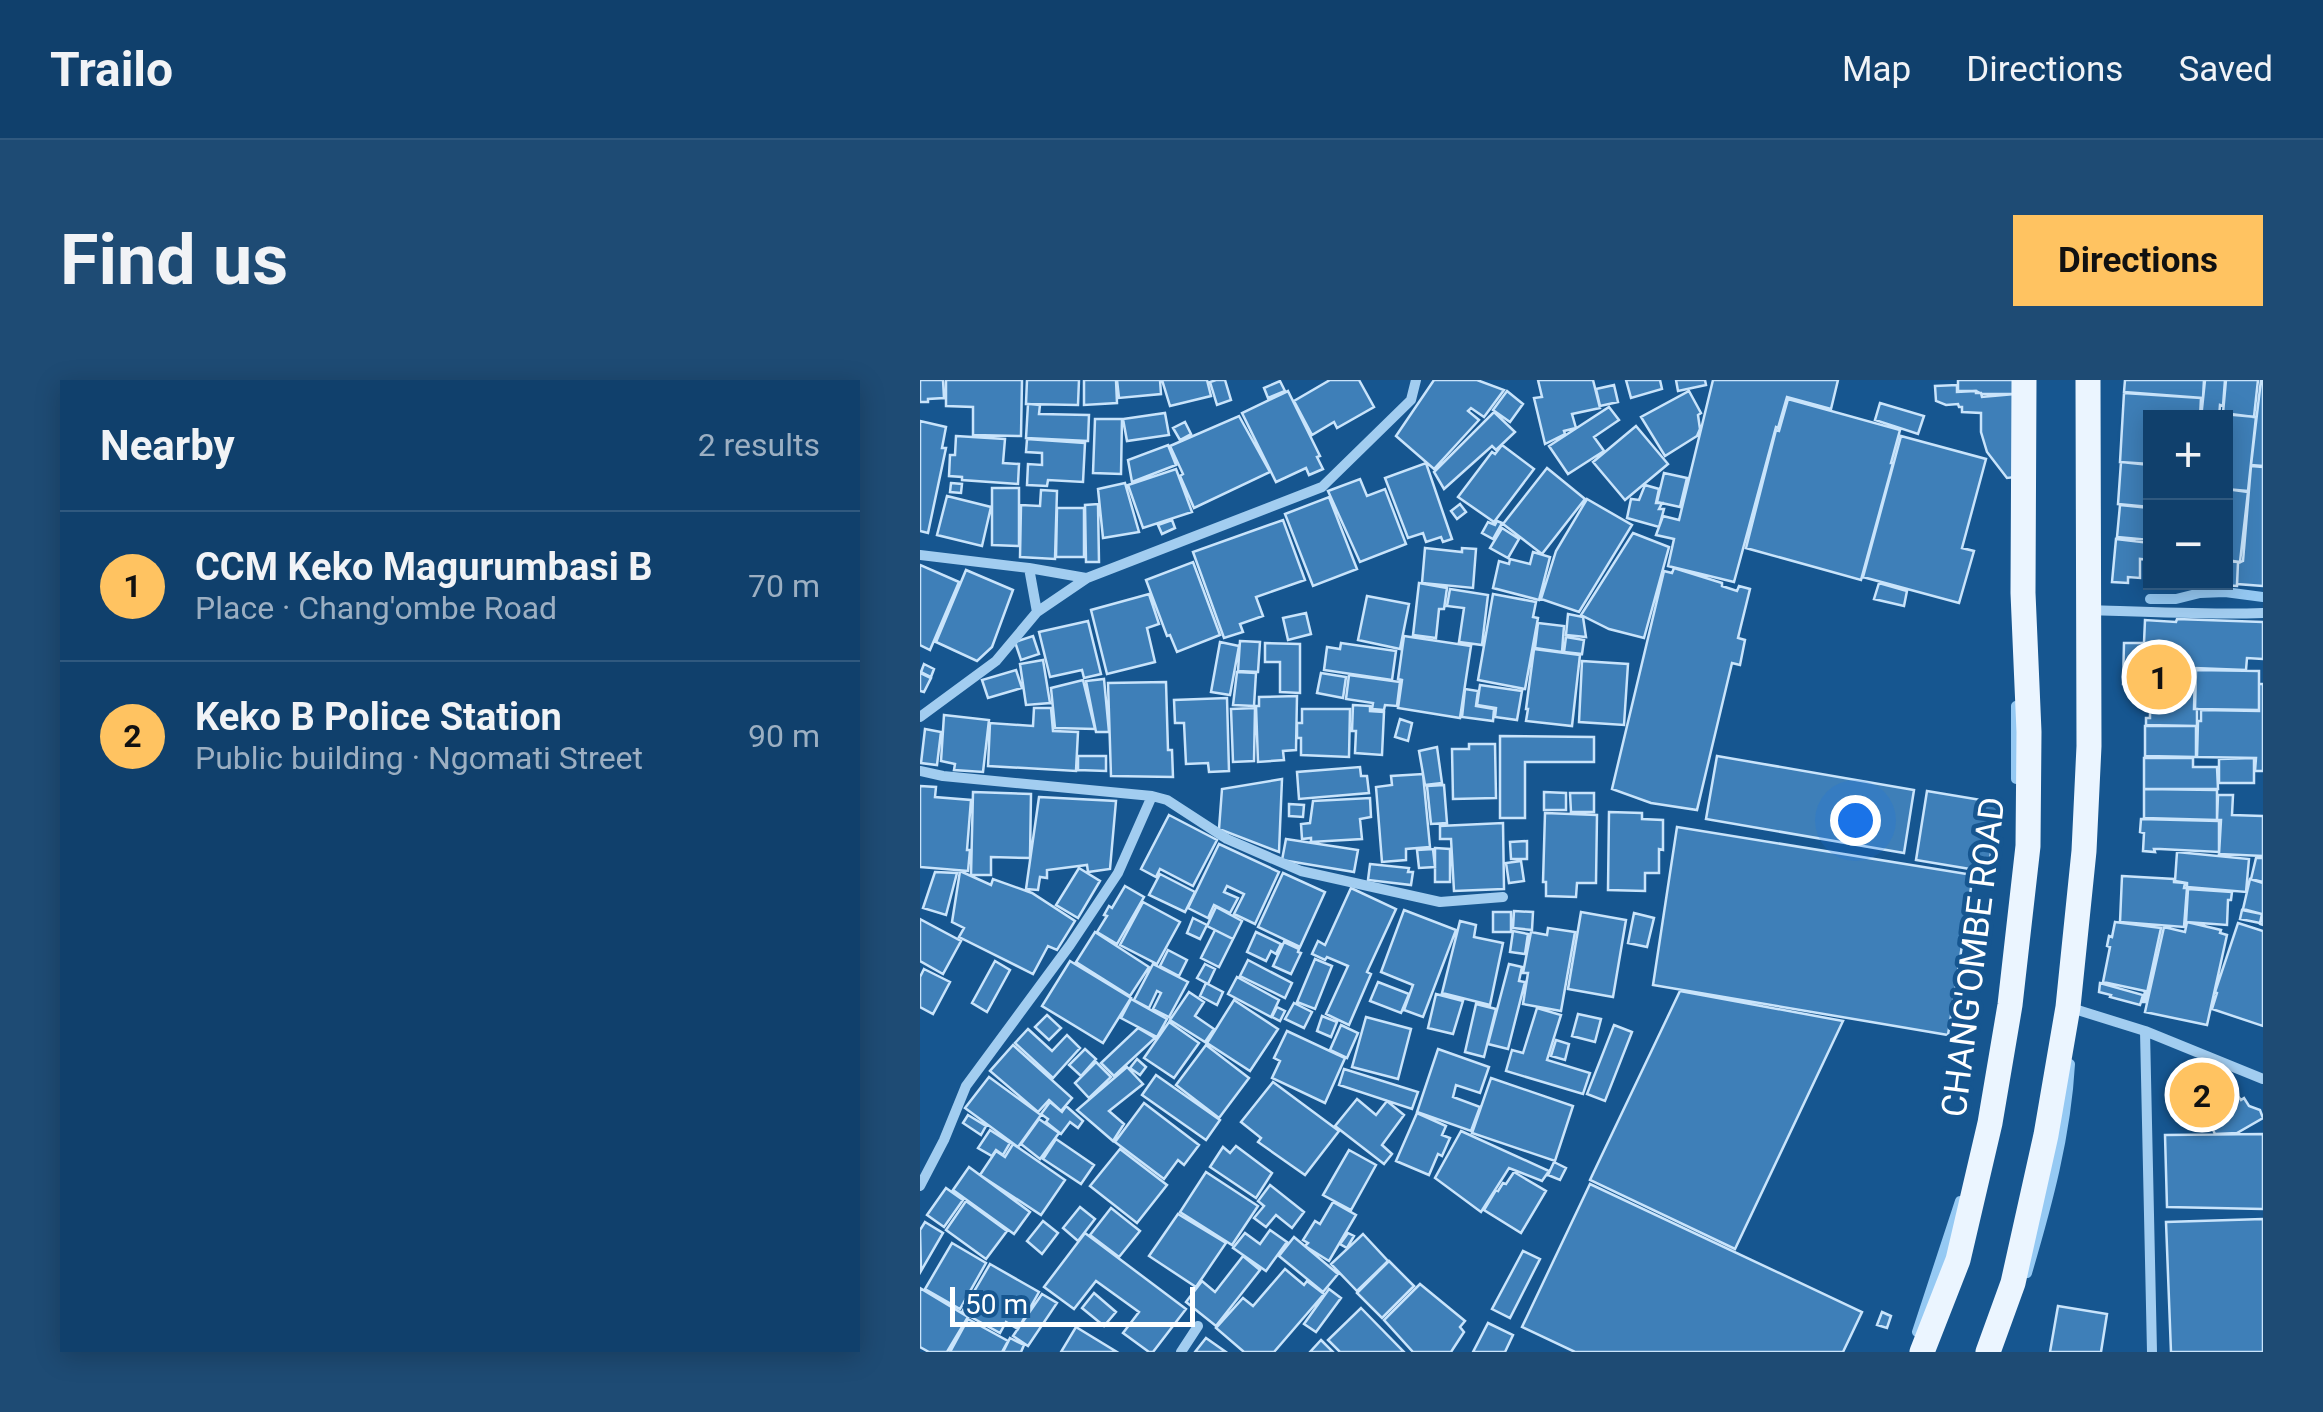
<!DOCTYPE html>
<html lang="en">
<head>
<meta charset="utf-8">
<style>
  body { margin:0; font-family:Roboto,sans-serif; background:#1e4b74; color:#f1f3f6 }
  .controls { position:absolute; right:30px; top:30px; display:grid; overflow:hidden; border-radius:0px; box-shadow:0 5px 25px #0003 }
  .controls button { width:90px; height:90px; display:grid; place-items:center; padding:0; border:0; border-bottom:2px solid #30597f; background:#10406c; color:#f1f3f6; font:50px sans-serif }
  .scale { position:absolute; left:30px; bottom:25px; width:245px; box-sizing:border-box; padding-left:10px; border:5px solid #fff; border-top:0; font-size:28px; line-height:35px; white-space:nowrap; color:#fff; -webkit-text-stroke:8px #165690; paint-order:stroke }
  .you { position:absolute; left:935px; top:440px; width:35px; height:35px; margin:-25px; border:8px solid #fff; border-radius:50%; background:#1a73e8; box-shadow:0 0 0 15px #1a73e833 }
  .badge { display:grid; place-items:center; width:65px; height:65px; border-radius:50%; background:#ffc361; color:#111; font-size:32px; font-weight:700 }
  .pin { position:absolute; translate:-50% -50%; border:5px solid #fff; box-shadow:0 2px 10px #0006 }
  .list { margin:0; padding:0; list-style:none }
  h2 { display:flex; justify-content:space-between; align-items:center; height:130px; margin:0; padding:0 40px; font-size:42px }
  h2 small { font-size:32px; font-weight:400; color:#9cafc2 }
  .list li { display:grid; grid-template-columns:65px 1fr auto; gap:30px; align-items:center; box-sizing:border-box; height:150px; padding:0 40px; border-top:2px solid #30597f }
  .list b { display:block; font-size:38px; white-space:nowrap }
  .list p { margin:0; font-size:32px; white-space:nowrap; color:#9cafc2 }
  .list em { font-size:32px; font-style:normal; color:#9cafc2 }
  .map { position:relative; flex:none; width:1343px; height:972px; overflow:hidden; border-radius:0px }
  header { display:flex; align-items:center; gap:60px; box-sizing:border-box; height:140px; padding:0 50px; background:#10406c; border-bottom:2px solid #30597f }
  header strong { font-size:48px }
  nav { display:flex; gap:55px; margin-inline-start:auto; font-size:35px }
  .intro { display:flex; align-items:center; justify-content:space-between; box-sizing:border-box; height:240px; padding:0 60px }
  h1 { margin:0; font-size:70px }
  .button { padding:25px 45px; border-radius:0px; background:#ffc361; color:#111; font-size:35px; font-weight:700 }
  main { display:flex; gap:60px; padding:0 60px }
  aside { flex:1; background:#10406c; border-radius:0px; box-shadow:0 5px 25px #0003 }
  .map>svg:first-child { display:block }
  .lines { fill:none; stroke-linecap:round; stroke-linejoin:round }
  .stream { stroke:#95c9f3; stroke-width:10 }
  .building { fill:#3e7fb8; stroke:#c9e4fb; stroke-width:2.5 }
  .minor { stroke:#a2cdf0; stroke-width:10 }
  .primary { stroke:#ebf5ff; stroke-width:25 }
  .labels { text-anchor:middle; stroke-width:9; stroke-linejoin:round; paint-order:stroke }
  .street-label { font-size:35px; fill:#fff; stroke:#165690 }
</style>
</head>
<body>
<header>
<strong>Trailo</strong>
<nav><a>Map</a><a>Directions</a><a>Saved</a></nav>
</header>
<div class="intro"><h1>Find us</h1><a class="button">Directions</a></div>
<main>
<aside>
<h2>Nearby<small>2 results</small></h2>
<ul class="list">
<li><span class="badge">1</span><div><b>CCM Keko Magurumbasi B</b><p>Place · Chang'ombe Road</p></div><em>70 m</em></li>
<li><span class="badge">2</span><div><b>Keko B Police Station</b><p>Public building · Ngomati Street</p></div><em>90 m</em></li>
</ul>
</aside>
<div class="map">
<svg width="1343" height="972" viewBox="0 0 1343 972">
  <rect width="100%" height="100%" fill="#165690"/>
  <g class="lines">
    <!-- stream -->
    <path class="stream" d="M1230,219H1256L1280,213L1305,212L1343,217
      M1096,326V399
      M1107,893C1127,825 1146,756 1150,684
      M997,952L1040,821"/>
  </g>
  <!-- building -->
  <path class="building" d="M0,0H23L24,18L8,19V22H0Z
    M26,0H102L101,56L53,55V27L26,26Z
    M107,0H159L158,25L106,24Z
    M164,0H196L197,23L164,25Z
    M197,0H240L241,14L199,18Z
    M242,0H287L291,16L250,26Z
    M296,0H305L311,20L297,25L290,2Z
    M410,0H439L454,27L417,48L414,42L392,55L374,21Z
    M514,0H557L584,10L564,37L551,28L548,31L559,40L514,89L476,56Z
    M618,0H673L680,28L652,34L656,48L644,51L645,54L625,64L614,18L622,17Z
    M706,0H740L742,9L711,18Z
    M756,0H785L786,5L758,11Z
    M793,0H918L911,29L867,17L858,48L856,47L814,202L748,186L754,159L736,155L743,136L759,140Z
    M1038,0H1095V14H1062L1056,11H1038Z
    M1205,0H1284L1283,18L1204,12Z
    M1285,0H1305L1303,26L1300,25L1299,38H1281Z
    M1306,0H1338L1334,37L1303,33Z
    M1341,0H1343V86L1331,85Z
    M360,1L365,11L348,18L344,8Z
    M694,5L698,22L680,26L676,9Z
    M1037,5V12L1056,11V13H1061L1062,17L1095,14L1096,97L1087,98L1067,72L1061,52V33L1042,32V27H1039L1038,24L1026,25L1016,21L1015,6Z
    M368,11L400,76L397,77L403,89L389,95L386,88L356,102L322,33Z
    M587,11L603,24L590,42L573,30Z
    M769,11L781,33L778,35L780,49L777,56L745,76L721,37Z
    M1204,13L1281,18L1280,38H1230V84L1200,82Z
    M868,19L980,50L971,83H973L941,200L826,168L856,50L859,51Z
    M960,23L1004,36L998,54L955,40Z
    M108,24L120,25L119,34L169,35L168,61L106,58Z
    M689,27L699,40L674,57L684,71L648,94L629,66Z
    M574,32L595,52L576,70L572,66L524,109L514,92Z
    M245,33L249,55L207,61L203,39Z
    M1303,34L1336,37L1328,111L1306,109V38H1303Z
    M319,36L350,92L274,128L260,96L263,94L250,66Z
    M175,39H202L201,94L173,93Z
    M0,41L26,47L22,68H26L8,153L0,151Z
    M265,42L271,54L260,60L253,48Z
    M716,46L748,84L705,120L673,82Z
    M36,56L85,59L83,83L99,84L98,104L42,100V97L29,96L30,75H35Z
    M981,56L1066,79L1042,168L1054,171L1039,223L943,197Z
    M107,59L165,63L163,102L128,100L127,106L107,105L108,84L122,85V73L106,72Z
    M248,65L256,85L212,102L208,80Z
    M582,65L614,89L574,142L538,117L572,72L575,74Z
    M1201,82L1230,85V127L1198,124Z
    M506,83L532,159L523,162L521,157L506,162L503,153L488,158L465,98Z
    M1331,86L1343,87V206L1317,204L1318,183L1323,181Z
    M627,88L665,119L622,174L583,144Z
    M256,89L272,132L223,148L208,105Z
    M744,93L767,98L760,127L737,122Z
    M440,99L447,116L465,109L486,164L440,182L408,111Z
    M31,103L42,104L41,113L30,112Z
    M205,103L219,152L183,158L178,109Z
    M725,105L739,109L736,123H742L739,129H744L739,147L707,138L711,119L719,120Z
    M72,108H99V166L72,165Z
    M1306,109L1328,112L1320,182L1306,180Z
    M121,110L137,111L135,179L100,177L101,125L120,126Z
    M27,116L71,127L62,166L17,155Z
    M409,117L437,189L393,206L365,134Z
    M667,119L712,145L659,232L621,219L636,171Z
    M178,124L179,182H166L165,125Z
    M540,124L546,132L537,139L531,131Z
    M1200,125L1230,128V160L1197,157Z
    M137,128H164V177H136Z
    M252,140L255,148L242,154L238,145Z
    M363,140L385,200L336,217L343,236L320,244L323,252L304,258L273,172Z
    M577,141L582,143L573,159L562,153L568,142L575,145Z
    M582,148L599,159L588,178L570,168Z
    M713,153L749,167L724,258L689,249L661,235Z
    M1196,159L1230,163V184L1229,180L1220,179V198L1208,197V203L1192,202Z
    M505,168L542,172V168L556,169L553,208L502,203Z
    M613,172L630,177L619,220L573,208L579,181L589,184L590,179L610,184Z
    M1306,181L1318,182L1317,206L1302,205V202H1306Z
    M273,182L300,255L257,272L250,255L247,256L226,200Z
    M0,185L39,202L10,270L0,265Z
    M754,188L802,203V206L817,211L819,206L830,209L818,258L825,260L820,285L812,283L777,430L731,423L692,409L744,191L752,193Z
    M46,190L93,210L72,267L57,281L16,262Z
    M499,203L527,208L524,229H519L516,258L493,255Z
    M959,203L987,211L984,226L954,219Z
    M530,209L568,215L562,265L539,262L544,228L527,226Z
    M229,214L239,244L227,248L235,282L187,294L171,230Z
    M573,214L616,222L613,237L618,238L605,309L558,300Z
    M447,216L489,224L480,269L438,260Z
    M386,233L391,254L368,260L363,238Z
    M648,234L663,237L666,257L646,255Z
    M1257,239L1343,242V279L1327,278L1326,290L1275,288L1274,329H1277V346L1226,345V338H1230V315H1224L1225,304H1203L1204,263H1224L1225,240L1256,242Z
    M168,241L181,294L164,298L162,290L130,297L119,252Z
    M618,243L644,246L642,272L615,268Z
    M113,256L119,274L101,280L95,262Z
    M484,256L551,266L540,338L478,328L482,300L478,299Z
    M646,257L664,260L662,274L644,272Z
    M320,261L340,262L338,292L318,291Z
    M300,262L319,266L310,315L291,312Z
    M345,263L380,264V313L360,312V282H345Z
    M421,263L476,271L472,300L404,290L407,267L420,269Z
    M614,269L660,275L652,346L606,341L608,329H606Z
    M123,280L130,323L106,325L100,284Z
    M662,281L708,284L704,345L659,342Z
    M4,284L14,289L11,297L1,292Z
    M96,290L102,308L68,318L62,300Z
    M1276,290L1339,291V330L1275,329Z
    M317,292L336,293L334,326L313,325Z
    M0,293L11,298L4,312L0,311Z
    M401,293L426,297L423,318L397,313Z
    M429,295L480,302L477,326L465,325L464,330L452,329L453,323L426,319Z
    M184,299L189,352H176L166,301Z
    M163,300L175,349L135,348L131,308Z
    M246,302L248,370H252L253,397L191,396L188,303Z
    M1339,304H1343V391H1335L1336,378L1277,377L1278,341H1281V330L1339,331Z
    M560,305L602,311L597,340L575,337L576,328L557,325Z
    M545,309L558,311L556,326L574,329L573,341L542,337Z
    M377,316L376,370L363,371L364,380L338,382L336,326H339V317Z
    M307,318L309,391L289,392L288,383L266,384L264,343H255L254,320Z
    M433,325L450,326V331L464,332L462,375L435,373L436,351H432Z
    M114,328H131L133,351L158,352L156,391L68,386L70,343L113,346Z
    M335,328L334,381L313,382L311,329Z
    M382,329H430L429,377L381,375V358H377V343H382Z
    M24,335L69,340L63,392L34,390L35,384L21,381Z
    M480,339L492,343L488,361L475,357Z
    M1225,346H1276V377L1225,376Z
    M5,349L21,352L17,385L1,383Z
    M580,356L674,357V382H605V438H580Z
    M549,364H575L576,418L533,419L532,369H549Z
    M517,367L522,403L505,405L499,371Z
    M158,376H186V391L158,390Z
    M797,376L994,410L984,473L786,439Z
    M1224,378H1273V387H1297L1298,409H1224Z
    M1334,378V403H1299V379Z
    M440,387L441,396H447L449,413L379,419L377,392Z
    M503,394L510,467L486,469V480L462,482L456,407L472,405L471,396Z
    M362,399L359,472L299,449L302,409Z
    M524,405L527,443L511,444L507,406Z
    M0,406L16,407L15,417L51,420L47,470H50L48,491L0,487Z
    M1224,409L1297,410V440L1224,438Z
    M1007,411L1079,423L1068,492L996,480Z
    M53,412L111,414L110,478L71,477V495H51Z
    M624,412L646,413V430H624Z
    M650,413H674V432H651Z
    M1298,415H1313L1312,435L1343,436V476L1299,474L1301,440H1297Z
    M119,417L196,421L190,489L168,492L167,485L127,490V498L120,497L118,510L106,509Z
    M450,418L451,437L440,439L442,459L391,462V458L382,459L381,444L390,443L393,421Z
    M369,424L384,425L383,437L369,436Z
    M689,432L722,433V439L743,440V470L739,469V493H725V511L688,510Z
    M625,433L677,435L676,503H657L656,517L626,516V502H623Z
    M249,435L297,460L273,506L240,489L236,497L221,489Z
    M1221,439L1299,441V472L1240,469H1234L1235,472L1223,471L1224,453L1220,452Z
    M583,443L584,509L534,511L531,459H520V446Z
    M757,447L1053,495L1028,655L733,605Z
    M366,459L438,470L434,492L362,480Z
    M607,461V479H591L590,462Z
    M299,464L359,492L335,544L314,534L324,514L307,506L304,512L318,518L310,533L294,525L288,538L268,528Z
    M515,468L530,469V502H515Z
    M513,469L515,487L499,488L497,470Z
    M1257,472L1329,479L1326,512L1267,507V503L1255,501Z
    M1336,478H1343V502L1331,499Z
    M601,481L604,501L589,503L586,483Z
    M450,484L489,488L488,492H493L491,505L448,500Z
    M159,488L180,501L158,538L136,525Z
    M40,491L71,505L73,499L112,513L155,541L137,570L128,566L113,594L39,557L44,548L32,542Z
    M15,492L37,493L26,535L3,528Z
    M363,493L405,512L380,567L338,547Z
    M240,494L275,512L265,532L229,515Z
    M1202,496L1254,499V502L1265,503L1264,508H1267L1264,547L1200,542Z
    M1330,499L1343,503V545L1340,544L1342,534L1323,529Z
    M205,506L224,517L197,564L177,552L187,536L184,535L189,526L192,528Z
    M431,508L476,529L447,592L451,594L429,645L406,634L428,586L407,577L405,580L392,574L398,561L405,565Z
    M1268,509L1312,512L1311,520H1308L1307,545L1266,542Z
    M223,522L260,542L237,584L200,565Z
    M296,527L322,541L313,559L287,546Z
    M484,530L536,550L503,637L484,630L493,605L461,592Z
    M1322,530L1342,534L1340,543L1320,539Z
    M594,531L613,532L612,550L593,548Z
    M573,532H591V552H573Z
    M661,532L706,540L693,617L648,609Z
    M714,533L734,538L727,567L708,563Z
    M273,538L287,545L280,559L267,553Z
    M0,539L41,561L23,594L0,581Z
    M540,541L556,545L554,557L583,563L570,625L522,613Z
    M1195,542L1241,548L1225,622H1223L1225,611L1183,602L1190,567L1187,566L1189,556L1192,557Z
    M1267,542L1301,550L1300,553L1307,555L1287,645L1225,632L1244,547L1265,552Z
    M1318,543L1343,551V646L1292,629L1297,613L1295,612Z
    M628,548L655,552L641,631L603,624L608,593H603L611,552L627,555Z
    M295,550L313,559L299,587L281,578Z
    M593,551L608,554L605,574L590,572Z
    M175,552L229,587L210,616L156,582Z
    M336,552L361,564L356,574L351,571L346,581L327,572Z
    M364,562L379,569L378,572L381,573L371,594L353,586Z
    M248,570L267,580L259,596L240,586Z
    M395,579L412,586L395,629L377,622Z
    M328,580L372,603L365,618L320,596Z
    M75,581L90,590L67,632L52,623Z
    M150,581L211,618L183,663L122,626Z
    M233,584L268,602L249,637L233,629L241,613L237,611L229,628L214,620Z
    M285,584L295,589L288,604L277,598Z
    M589,584L602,587L599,601L605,602L588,669L568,664Z
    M4,589L30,602L13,634L0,627V597Z
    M317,597L359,620L351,637L308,614Z
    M458,602L489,614L481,633L450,621Z
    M286,603L303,612L297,625L280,616Z
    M1180,603L1223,615L1220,625L1190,617L1191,615L1179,612Z
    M760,611L923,641L815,869L670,800Z
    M269,612L284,622L275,636L294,649L285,662L250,640Z
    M516,614L543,621L533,654L508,648Z
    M211,619L247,639L237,657L201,638Z
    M314,620L358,649L330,691L287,663Z
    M374,623L392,632L384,648L365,639Z
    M556,624L576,629L564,677L545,672Z
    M357,627L365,631L360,641L352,637Z
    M617,628L641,635L627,680L670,693L663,714L586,691L592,670L603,673Z
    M658,634L681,639L675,662L652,656Z
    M127,635L141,648L129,660L115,647Z
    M402,636L417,642L411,657L397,651Z
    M446,637L491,649L478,699L432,687Z
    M249,642L279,663L254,698L224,678Z
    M421,645L438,653L427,678L410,670Z
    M694,645L712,652L685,721L667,714Z
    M218,648L235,658L194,696L181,683Z
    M108,649L132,671L147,655L160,668L133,698L95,663Z
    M367,651L425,678L405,723L352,698L360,681L354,678Z
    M636,660L649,664L645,680L631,676Z
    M93,665L152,718L141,731L129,720L118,732L70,691Z
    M286,665L329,698L299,738L256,705Z
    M165,669L176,679L161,696L149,685Z
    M518,669L569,687L560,713L536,705L533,717L560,727L551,751L497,732Z
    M217,679L226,687L220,695L210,688Z
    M176,682L191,697L169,718L155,703Z
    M207,687L223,704L189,731L204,744L193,761L157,730Z
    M424,689L498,712L492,729L419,705Z
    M236,695L300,740L286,760L222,715Z
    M1275,695L1300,700L1293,735L1269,730Z
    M69,697L121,735L98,767L45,728Z
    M571,698L653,726L635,781L552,753Z
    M353,702L419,751L385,795L338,762L341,758L321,742Z
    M1317,715L1321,720L1324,718L1329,726L1340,730L1343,738L1317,753L1295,754L1290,744L1300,738L1297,734L1307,728L1305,724L1310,718Z
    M437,719L456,735L467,721L484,735L462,765L472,774L464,784L415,746Z
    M130,722L142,732L146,726L163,741L158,748L150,742L141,754L126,742L128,739L121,734Z
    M224,723L279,765L264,785L258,780L244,799L195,762Z
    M497,733L526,746L522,755L530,758L522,776L518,774L509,795L476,781Z
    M48,735L66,746L61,755L43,743Z
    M119,739L139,753L120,779L101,764Z
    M70,750L90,763L83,775L76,770L72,776L58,768Z
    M541,751L629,791L622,801L589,788L561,832L515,798Z
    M1343,754V829L1247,827L1245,755Z
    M136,759L174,785L161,804L123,779Z
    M93,764L145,800L121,835L60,795L76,771L85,777Z
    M316,766L352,793L336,818L290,787L303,767L310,773Z
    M200,769L247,805L217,843L170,806Z
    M429,770L456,785L431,830L403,815Z
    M634,782L646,788L640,800L628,795Z
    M49,787L110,832L94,854L33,810Z
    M286,792L338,826L312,865L260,832Z
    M594,792L626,811L601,853L564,830L576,810L578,811L583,803L586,804Z
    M670,804L942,932L923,972H655L602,947Z
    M350,805L384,832L372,848L356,835L346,847L334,838L344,826L338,821Z
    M26,808L43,820L24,847L7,835Z
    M46,821L87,851L66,879L26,850Z
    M413,822L436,835L409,881L385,866L388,863L383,860L395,841L400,844Z
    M160,827L175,839L158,861L143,848Z
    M191,828L220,851L199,877L170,855Z
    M258,834L306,863L276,907L229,876Z
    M1343,839V972H1251L1246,842Z
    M123,841L138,853L122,874L107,861Z
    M5,842L23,853L1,891L0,850Z
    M350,850L367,862L346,891L313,868L325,853L340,864Z
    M165,853L266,929L233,972H229L203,953L219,932L176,901L154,929L124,907Z
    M428,853L434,856L427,868L420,864Z
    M443,854L468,881L437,911L411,884Z
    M374,857L418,894L403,912L359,876Z
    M32,863L66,883L40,929L5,909Z
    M603,871L620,879L590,938L572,929Z
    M323,876L340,890L296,946L266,922L282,901L295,912Z
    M469,881L494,906L462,938L437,913Z
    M70,884L119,912L98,949L86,942L80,953L42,932Z
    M365,889L384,905L387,901L404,914L354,972H324L296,948L323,918L333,926Z
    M500,904L545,941L540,947L544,952L531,972H493L464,940Z
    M0,908L48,937L27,972H9L0,967Z
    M409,909L421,918L396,952L384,944Z
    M174,913L196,932L184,946L162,928Z
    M122,914L137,923L108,966L93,956Z
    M1138,926L1187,934L1181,972H1130Z
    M441,928L484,972H420L408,960Z
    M962,932L971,936L967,948L957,945Z
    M48,939L88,961L82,972H30Z
    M568,943L593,955L585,972H553Z
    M156,947L197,972H141Z
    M90,958L104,965L101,972H83Z
    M286,958L306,972H275Z
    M401,960L413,972H390Z"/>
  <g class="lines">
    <!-- minor -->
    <path class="minor" d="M0,175L109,188L166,198
      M109,188L117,232
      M1170,230C1228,232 1285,235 1343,233
      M0,337L76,281L117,232L167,198L402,107L491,20L496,0
      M0,391L23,396L232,416L247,420L307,459L381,491L520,522L583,517
      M1148,627L1225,651L1343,699
      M1225,651L1232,972
      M0,806L24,760L46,706L150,565L198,493L232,416
      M261,972L278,946"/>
    <!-- primary -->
    <path class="primary" d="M1002,972L1038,880L1070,743L1090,625L1108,466L1109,352L1103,213L1104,0
      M1068,972L1093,903L1126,755L1148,627L1164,471L1169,366L1168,0"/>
  </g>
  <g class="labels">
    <!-- street labels -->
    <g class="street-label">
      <text transform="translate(1053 577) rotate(-83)" y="12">CHANG'OMBE ROAD</text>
    </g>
  </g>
</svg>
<div class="controls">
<button>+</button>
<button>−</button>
</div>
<div class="scale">50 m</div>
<div class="you"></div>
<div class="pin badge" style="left:1239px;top:297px">1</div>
<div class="pin badge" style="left:1282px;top:715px">2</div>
</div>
</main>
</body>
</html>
